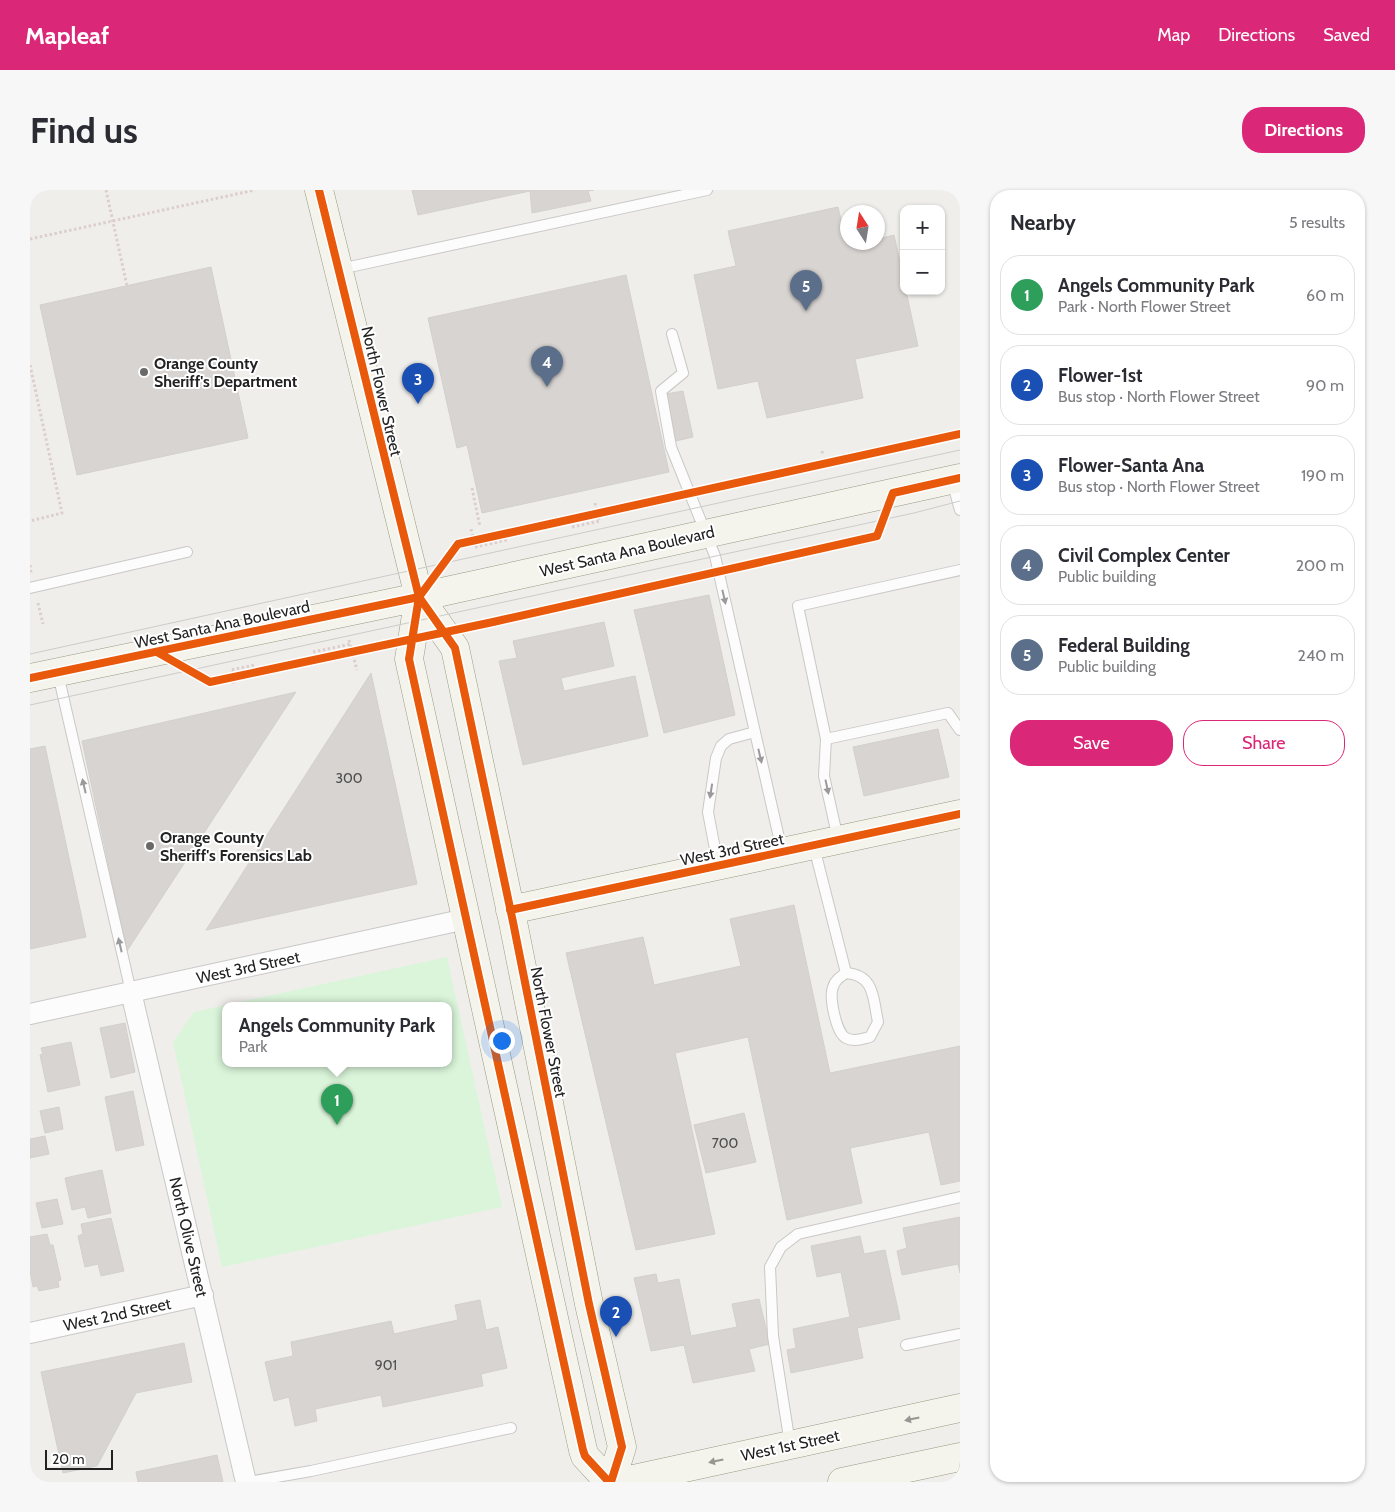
<!DOCTYPE html>
<html lang="en">
<head>
<meta charset="utf-8">
<style>
  body { margin:0; font-family:Cabin,sans-serif; background:#f7f7f7; color:#2b2b33 }
  .controls { position:absolute; right:15px; top:15px; display:grid; overflow:hidden; border-radius:10px; box-shadow:0 1px 4px #0004 }
  .controls button { width:45px; height:45px; display:grid; place-items:center; padding:0; border:0; border-bottom:1px solid #e1e1e2; background:#fff; color:#2b2b33; font:25px sans-serif }
  .compass { position:absolute; left:810px; top:15px; width:45px; height:45px; border-radius:50%; background:#fff; box-shadow:0 1px 4px #0004; rotate:348deg }
  .scale { position:absolute; left:15px; bottom:12px; width:68px; box-sizing:border-box; padding-left:5px; border:2px solid #222; border-top:0; font-size:14px; line-height:18px; white-space:nowrap; color:#222; -webkit-text-stroke:4px #fff; paint-order:stroke }
  .you { position:absolute; left:471px; top:850px; width:18px; height:18px; margin:-12px; border:4px solid #fff; border-radius:50%; background:#1a73e8; box-shadow:0 0 0 8px #1a73e833 }
  .badge { display:grid; place-items:center; width:32px; height:32px; border-radius:50%; background:#db2777; color:#fff; font-size:16px; font-weight:700 }
  .pin { position:absolute; translate:-50% -41px; filter:drop-shadow(0 1px 2px #0008) }
  .pin::after { content:''; position:absolute; top:26px; width:18px; height:15px; background:inherit; clip-path:polygon(0 0,100% 0,50% 100%) }
  .popup { position:absolute; left:192px; top:812px; width:230px; height:65px; box-sizing:border-box; display:grid; place-content:center; border-radius:10px; background:#fff; filter:drop-shadow(0 1px 4px #0005); font-size:16px; white-space:nowrap; color:#7c7c81 }
  .popup b { font-size:19px; color:#2b2b33 }
  .popup::after { content:''; position:absolute; left:50%; top:100%; margin-left:-10px; border:10px solid transparent; border-top-color:#fff }
  .list { margin:0; padding:0; list-style:none }
  h2 { display:flex; justify-content:space-between; align-items:center; height:65px; margin:0; padding:0 20px; font-size:21px }
  h2 small { font-size:16px; font-weight:400; color:#7c7c81 }
  .list li { display:grid; grid-template-columns:32px 1fr auto; gap:15px; align-items:center; box-sizing:border-box; height:80px; margin:0 10px 10px; padding:0 10px; border:1px solid #e1e1e2; border-radius:20px }
  .list b { display:block; font-size:19px; white-space:nowrap }
  .list p { margin:0; font-size:16px; white-space:nowrap; color:#7c7c81 }
  .list em { font-size:16px; font-style:normal; color:#7c7c81 }
  .actions { display:flex; gap:10px; padding:15px 20px }
  .actions a { flex:1; padding:11px 0; border:1px solid #db2777; border-radius:20px; text-align:center; font-size:18px; color:#db2777 }
  .actions .main { background:#db2777; color:#fff }
  .map { position:relative; flex:none; width:930px; height:1292px; overflow:hidden; border-radius:20px }
  header { display:flex; align-items:center; gap:30px; box-sizing:border-box; height:70px; padding:0 25px; background:#db2777; color:#fff }
  header strong { font-size:24px }
  nav { display:flex; gap:28px; margin-inline-start:auto; font-size:18px }
  .intro { display:flex; align-items:center; justify-content:space-between; box-sizing:border-box; height:120px; padding:0 30px }
  h1 { margin:0; font-size:35px }
  .button { padding:12px 22px; border-radius:20px; background:#db2777; color:#fff; font-size:18px; font-weight:700 }
  main { display:flex; gap:30px; padding:0 30px }
  aside { flex:1; background:#fff; border-radius:20px; box-shadow:0 1px 4px #0004 }
  .map>svg:first-child { display:block }
  .park { fill:#daf5da; fill-rule:evenodd }
  .building { fill:#d7d4d2; stroke:#d3d0cc }
  .lines { fill:none; stroke-linecap:round; stroke-linejoin:round }
  .lane-casing { stroke:#c9c8c7; stroke-width:12 }
  .street-casing { stroke:#c9c8c7; stroke-width:22 }
  .secondary-casing { stroke:#999a82; stroke-width:29 }
  .path { stroke:#dccecd; stroke-width:3; stroke-dasharray:2.5 2.5; stroke-linecap:butt }
  .lane { stroke:#fdfcfc; stroke-width:10 }
  .street { stroke:#fdfcfc; stroke-width:20 }
  .secondary { stroke:#f4f4ed; stroke-width:28 }
  .tram { stroke:#ccc; stroke-width:1 }
  .cycleway-casing { stroke:#fff; stroke-width:11 }
  .cycleway { stroke:#e8590c; stroke-width:8 }
  .oneway { fill:#9a9a9a }
  .oneway2 { fill:#969692 }
  .poi-dot { fill:#6a6968; stroke:#fff; stroke-width:2 }
  .labels { text-anchor:middle; stroke-width:4; stroke-linejoin:round; paint-order:stroke }
  .number-label { font-size:14px; fill:#4f4e4e }
  .poi-label { font-size:16px; font-weight:bold; fill:#222; stroke:#fff; text-anchor:start }
  .street-label { font-size:16px; fill:#222; stroke:#fff }
</style>
</head>
<body>
<header>
<strong>Mapleaf</strong>
<nav><a>Map</a><a>Directions</a><a>Saved</a></nav>
</header>
<div class="intro"><h1>Find us</h1><a class="button">Directions</a></div>
<main>
<div class="map">
<svg width="930" height="1292" viewBox="0 0 930 1292">
  <rect width="100%" height="100%" fill="#f0eeeb"/>
  <!-- park -->
  <path class="park" d="M417,767L472,1017L192,1077L143,852L164,822ZM196,816H418V874H196Z"/>
  <!-- building -->
  <path class="building" d="M382,0H564L558,1L561,11L502,23L500,1L388,25Z
    M808,17L817,55L848,52V49L864,45L874,90V101H876L888,156L825,169L833,208L737,228L728,191L688,199L664,85L706,76L698,41Z
    M181,77L218,248L47,285L10,115Z
    M596,85L639,282L452,323L437,255L427,258L398,128Z
    M653,201L663,247L646,251L636,204Z
    M679,405L705,525L634,543L604,420Z
    M574,432L584,476L531,488L534,501L605,486L618,546L493,575L469,471L487,468L483,451Z
    M341,483L387,694L176,740Z
    M266,502L97,761L52,551Z
    M908,539L919,587L834,606L823,557Z
    M15,556L56,747L0,759V559Z
    M764,715L800,883L930,856V991L911,995L899,942L820,958L832,1013L757,1030L718,847L645,863L685,1044L606,1060L536,763L613,747L624,795L711,776L700,729Z
    M95,833L105,882L81,888L70,838Z
    M41,852L50,895L18,902L10,865L13,864L11,858Z
    M103,901L114,955L86,961L75,907Z
    M29,917L33,939L15,943L10,921Z
    M714,923L726,972L676,983L664,935Z
    M15,946L19,964L0,968V949Z
    M72,980L81,1023L58,1028L55,1017L42,1020L35,988Z
    M27,1009L33,1034L12,1038L6,1013Z
    M930,1027V1083L928,1074L872,1085L867,1061L877,1058L873,1038Z
    M81,1028L94,1081L71,1086L68,1074L55,1077L48,1046L53,1044L51,1034Z
    M17,1044L20,1055H23L31,1090L28,1091L29,1097L9,1101L7,1096L3,1097L0,1081V1047Z
    M830,1046L834,1064L855,1060L870,1129L827,1138L833,1168L761,1183L757,1160L766,1158L763,1139L820,1127L811,1082L787,1087L781,1056Z
    M626,1084L628,1093L649,1089L661,1146L707,1137L702,1114L729,1109L740,1154L719,1159L725,1181L663,1193L654,1155L621,1161L604,1088Z
    M450,1110L456,1140L468,1137L477,1178L451,1184L453,1196L353,1217L351,1205L285,1219L287,1231L265,1236L259,1207L244,1211L235,1172L263,1166L261,1152L361,1131L364,1144L428,1130L425,1115Z
    M154,1153L162,1192L106,1203L67,1276L33,1283L11,1182Z
    M187,1265L193,1292H108L106,1282Z"/>
  <g class="lines">
    <!-- lane casing -->
    <g class="lane-casing">
      <path id="lane" d="M310,79L677,0
        M642,144L653,183L631,201L641,257L685,366L752,661
        M922,291L930,320
        M0,398L157,362
        M28,484L101,802
        M796,549L918,523L930,540
        M808,649L794,586L796,549L768,416L930,380
        M784,657L816,783
        M688,675L678,622L686,568L691,556L699,549L725,542
        M816,783C845,785 843,809 848,832L840,847C831,849 824,852 816,848C806,843 799,807 803,797C805,790 810,787 816,783Z
        M876,1155L930,1144
        M760,1254L743,1146L740,1077L751,1057L768,1044L930,1007
        M218,1292L281,1281L481,1238"/>
    </g>
    <!-- street casing -->
    <g class="street-casing">
      <path id="street" d="M101,802L216,1292
        M0,824L436,729
        M0,1143L173,1105"/>
    </g>
    <!-- secondary casing -->
    <g class="secondary-casing">
      <path id="secondary" d="M289,0L389,407L425,458L483,732L559,1114L592,1257L581,1292
        M389,407L379,469L553,1260L555,1266L579,1292
        M0,488L389,407L930,288
        M480,720L930,624
        M590,1292L930,1218
        M812,1292L930,1267"/>
    </g>
    <!-- path -->
    <path class="path" d="M76,0L97,96
      M0,49L225,0
      M0,175L32,323L0,331
      M792,261L793,266
      M442,298L450,337
      M565,313L567,321
      M542,337L570,331L568,327
      M441,339L443,347
      M445,357L477,350
      M0,375L1,383
      M8,413L13,434
      M319,450L321,458
      M283,462L321,454
      M323,465L327,480
      M202,484L201,480L225,475
      M203,491L204,496"/>
    <!-- lane -->
    <use href="#lane" class="lane"/>
    <!-- street -->
    <use href="#street" class="street"/>
    <!-- secondary -->
    <use href="#secondary" class="secondary"/>
    <!-- tram -->
    <path class="tram" d="M0,464L930,260
      M0,515L884,323L930,311"/>
    <!-- cycleway casing -->
    <g class="cycleway-casing">
      <path id="cycleway" d="M289,0L389,407L425,458L483,732L559,1114L592,1257L581,1292
        M127,462L180,492L463,432L847,346L863,303L930,288
        M0,488L389,407
        M480,720L930,624
        M579,1292L555,1266L553,1260L379,469L389,407L428,354L930,244"/>
    </g>
    <!-- cycleway -->
    <use href="#cycleway" class="cycleway"/>
  </g>
  <!-- one-way arrows -->
  <defs><path id="oneway-solid" d="M-6-.8H1V-3.2L6.5 0L1 3.2V.8H-6Z" transform="scale(1.25)"/></defs>
  <g class="oneway">
    <use href="#oneway-solid" transform="translate(694 407) rotate(77)"/>
    <use href="#oneway-solid" transform="translate(730 566) rotate(77)"/>
    <use href="#oneway-solid" transform="translate(54 596) rotate(-103)"/>
    <use href="#oneway-solid" transform="translate(797 597) rotate(78)"/>
    <use href="#oneway-solid" transform="translate(681 601) rotate(99)"/>
    <use href="#oneway-solid" transform="translate(90 755) rotate(-103)"/>
  </g>
  <g class="oneway2">
    <use href="#oneway-solid" transform="translate(882 1229) rotate(168)"/>
    <use href="#oneway-solid" transform="translate(686 1271) rotate(168)"/>
  </g>
  <!-- markers -->
  <g class="poi-dot">
    <circle cx="114" cy="182" r="5"/>
    <circle cx="120" cy="656" r="5"/>
  </g>
  <g class="labels">
    <!-- number labels -->
    <g class="number-label">
      <text x="319" y="593">300</text>
      <text x="695" y="958">700</text>
      <text x="356" y="1180">901</text>
    </g>
    <!-- poi labels -->
    <g class="poi-label">
      <text x="124" y="179">Orange County<tspan x="124" dy="18">Sheriff's Department</tspan></text>
      <text x="130" y="653">Orange County<tspan x="130" dy="18">Sheriff's Forensics Lab</tspan></text>
    </g>
    <!-- street labels -->
    <g class="street-label">
      <text transform="translate(352 201) rotate(77)" y="6">North Flower Street</text>
      <text transform="translate(597 361) rotate(-13)" y="6">West Santa Ana Boulevard</text>
      <text transform="translate(192 434) rotate(-12)" y="6">West Santa Ana Boulevard</text>
      <text transform="translate(702 659) rotate(-12)" y="6">West 3rd Street</text>
      <text transform="translate(218 777) rotate(-12)" y="6">West 3rd Street</text>
      <text transform="translate(519 842) rotate(79)" y="6">North Flower Street</text>
      <text transform="translate(159 1047) rotate(77)" y="6">North Olive Street</text>
      <text transform="translate(87 1124) rotate(-12)" y="6">West 2nd Street</text>
      <text transform="translate(760 1255) rotate(-12)" y="6">West 1st Street</text>
    </g>
  </g>
</svg>
<div class="controls">
<button>+</button>
<button>−</button>
</div>
<svg class="compass" viewBox="-18 -18 36 36"><path d="M0-13l5 13h-10z" fill="#e53935"/><path d="M0 13l5-13h-10z" fill="#7c7c81"/></svg>
<div class="scale">20 m</div>
<div class="you"></div>
<div class="pin badge" style="left:307px;top:935px;background:#2e9e5b">1</div>
<div class="popup"><b>Angels Community Park</b>Park</div>
<div class="pin badge" style="left:586px;top:1147px;background:#1a4fb4">2</div>
<div class="pin badge" style="left:388px;top:214px;background:#1a4fb4">3</div>
<div class="pin badge" style="left:517px;top:197px;background:#5c6f8a">4</div>
<div class="pin badge" style="left:776px;top:121px;background:#5c6f8a">5</div>
</div>
<aside>
<h2>Nearby<small>5 results</small></h2>
<ul class="list">
<li><span class="badge" style="background:#2e9e5b">1</span><div><b>Angels Community Park</b><p>Park · North Flower Street</p></div><em>60 m</em></li>
<li><span class="badge" style="background:#1a4fb4">2</span><div><b>Flower-1st</b><p>Bus stop · North Flower Street</p></div><em>90 m</em></li>
<li><span class="badge" style="background:#1a4fb4">3</span><div><b>Flower-Santa Ana</b><p>Bus stop · North Flower Street</p></div><em>190 m</em></li>
<li><span class="badge" style="background:#5c6f8a">4</span><div><b>Civil Complex Center</b><p>Public building</p></div><em>200 m</em></li>
<li><span class="badge" style="background:#5c6f8a">5</span><div><b>Federal Building</b><p>Public building</p></div><em>240 m</em></li>
</ul>
<div class="actions"><a class="main">Save</a><a>Share</a></div>
</aside>
</main>
</body>
</html>
